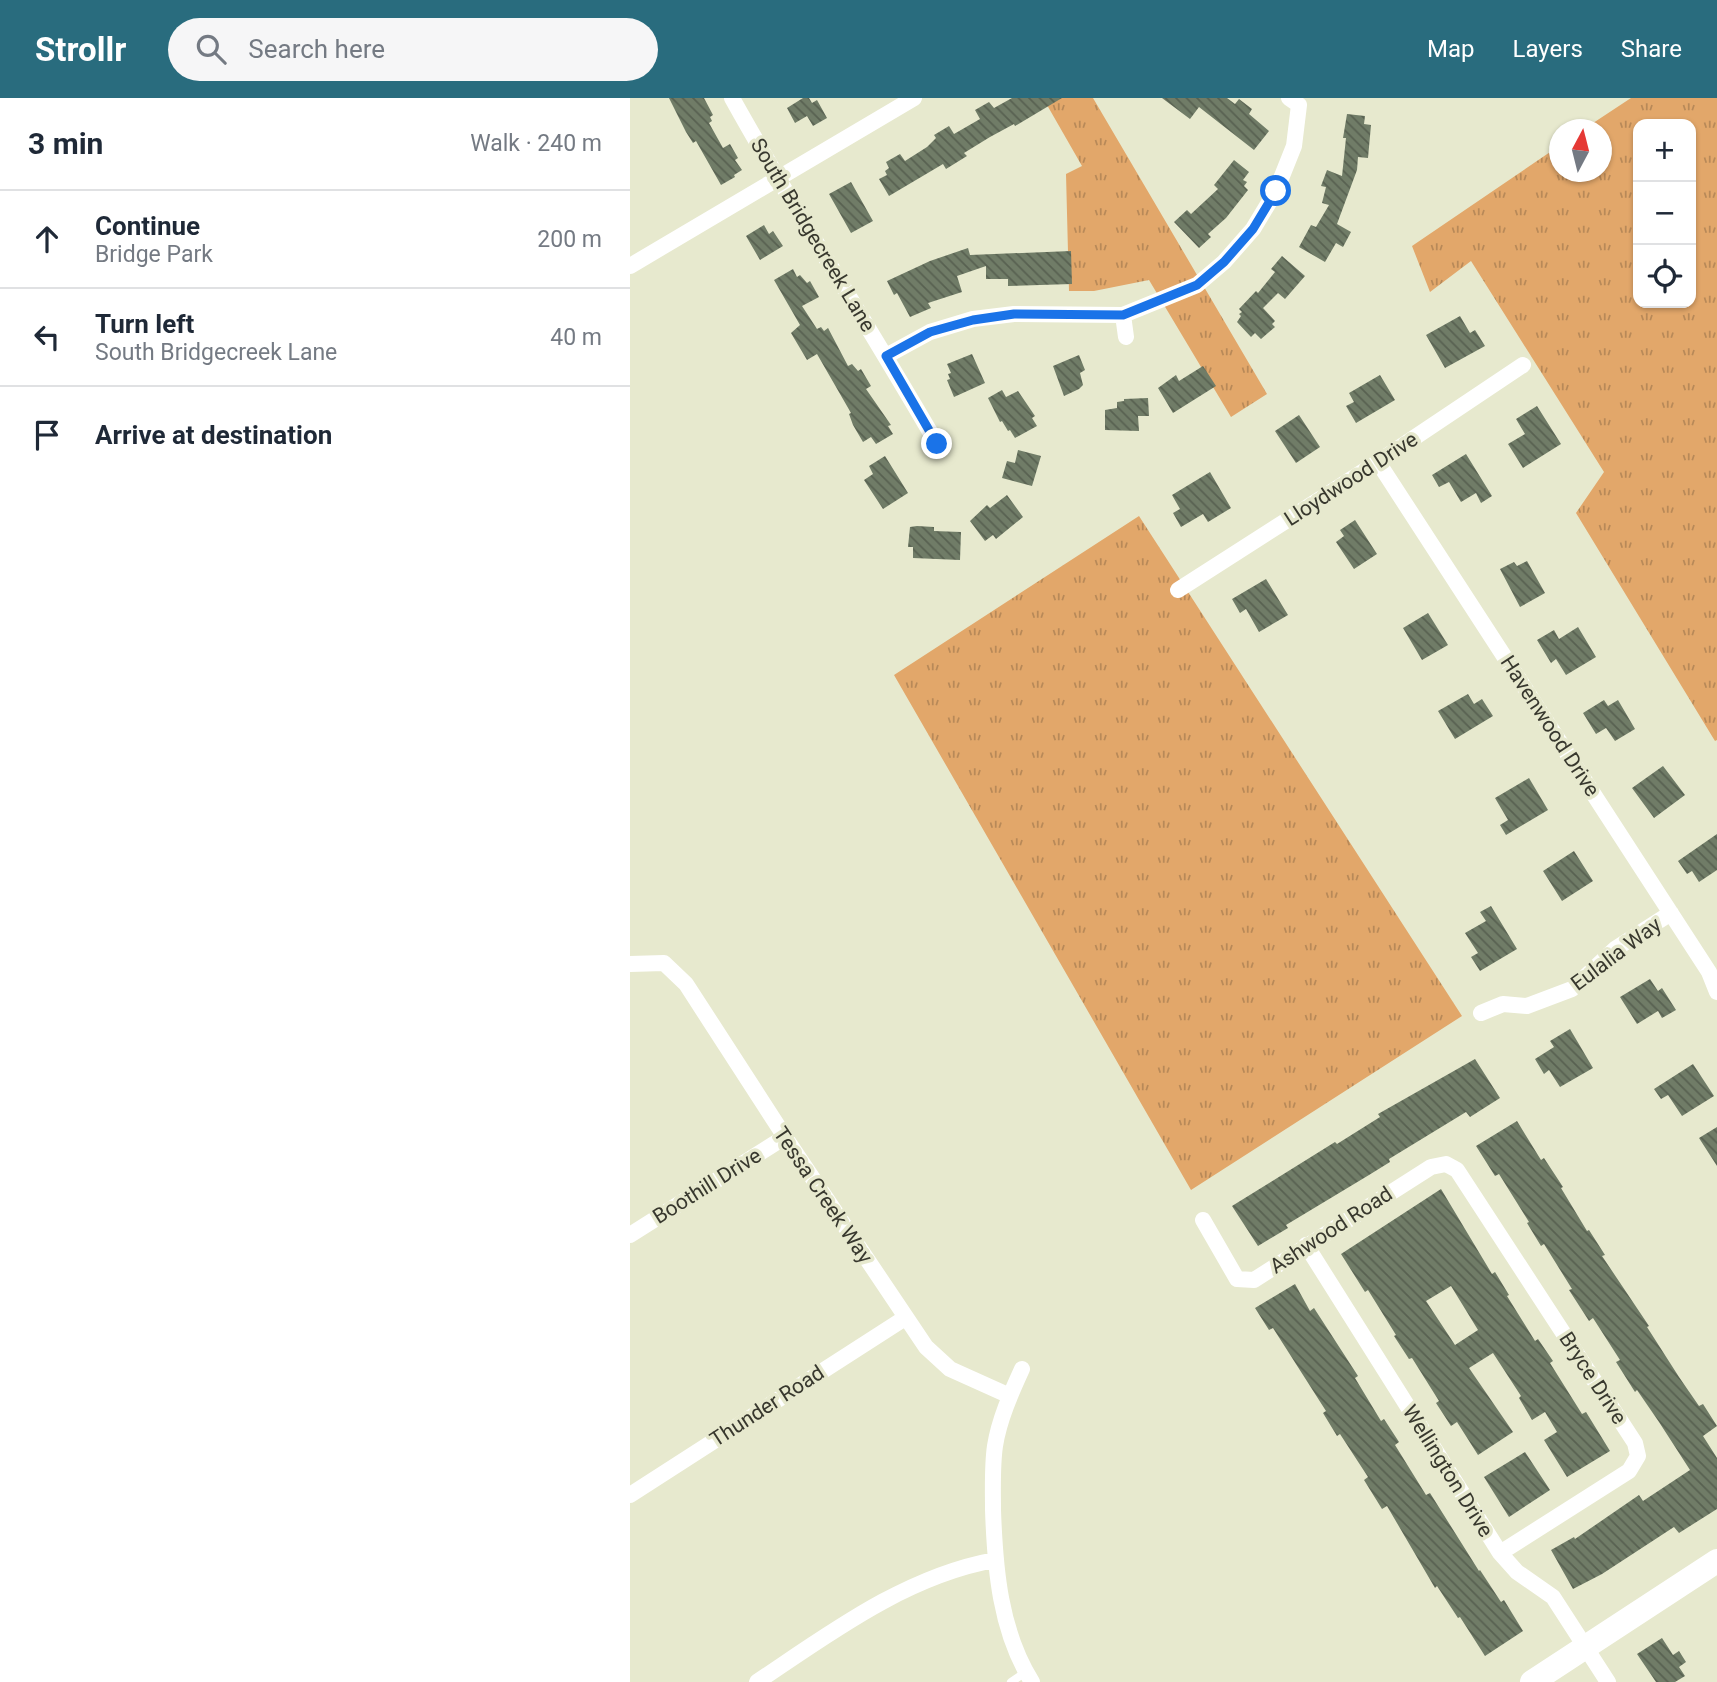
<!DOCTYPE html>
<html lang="en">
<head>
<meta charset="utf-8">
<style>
  body { margin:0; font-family:Roboto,sans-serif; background:#f6f6f7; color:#1f2937 }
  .controls { position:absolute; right:21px; top:21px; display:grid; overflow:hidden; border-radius:14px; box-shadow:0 2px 5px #0004 }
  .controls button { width:63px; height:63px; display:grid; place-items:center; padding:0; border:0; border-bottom:2px solid #e0e1e3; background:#fff; color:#1f2937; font:35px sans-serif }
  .compass { position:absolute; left:919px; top:21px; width:63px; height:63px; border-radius:50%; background:#fff; box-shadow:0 2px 5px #0004; rotate:7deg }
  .stop { position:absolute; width:21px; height:21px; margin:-16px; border:5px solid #1a73e8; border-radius:50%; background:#fff }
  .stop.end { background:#1a73e8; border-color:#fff; box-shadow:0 2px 7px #0008 }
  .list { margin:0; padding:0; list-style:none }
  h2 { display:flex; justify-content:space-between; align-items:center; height:91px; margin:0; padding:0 28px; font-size:30px }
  h2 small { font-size:23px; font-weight:400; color:#747a83 }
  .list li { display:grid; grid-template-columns:46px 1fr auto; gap:21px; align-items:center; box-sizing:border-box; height:98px; padding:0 28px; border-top:2px solid #e0e1e3 }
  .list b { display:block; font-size:26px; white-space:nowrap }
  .list p { margin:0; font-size:23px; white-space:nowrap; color:#747a83 }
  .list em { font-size:23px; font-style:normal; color:#747a83 }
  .icon { flex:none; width:38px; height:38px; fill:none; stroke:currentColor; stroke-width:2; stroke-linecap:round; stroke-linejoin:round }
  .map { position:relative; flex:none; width:1087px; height:1584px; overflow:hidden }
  header { display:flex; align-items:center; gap:42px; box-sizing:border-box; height:98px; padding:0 35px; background:#296c7e; color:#fff }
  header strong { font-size:33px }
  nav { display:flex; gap:38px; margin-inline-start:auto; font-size:24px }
  .search { width:490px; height:63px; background:#f6f6f7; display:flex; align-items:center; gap:18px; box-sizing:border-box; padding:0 24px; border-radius:38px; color:#747a83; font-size:26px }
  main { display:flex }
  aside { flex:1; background:#fff }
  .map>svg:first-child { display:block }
  .grass { fill:url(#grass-tufts); fill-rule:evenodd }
  .building { fill:url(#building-back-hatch); fill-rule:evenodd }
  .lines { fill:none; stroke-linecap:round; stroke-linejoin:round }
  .lane { stroke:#fff; stroke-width:8 }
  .street { stroke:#fff; stroke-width:16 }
  .primary { stroke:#fff; stroke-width:24 }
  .route { stroke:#1a73e8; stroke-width:9 }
  .labels { text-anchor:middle; stroke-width:7; stroke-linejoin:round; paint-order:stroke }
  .street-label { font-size:21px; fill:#38382e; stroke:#e7e9ce }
</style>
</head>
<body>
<header>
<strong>Strollr</strong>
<div class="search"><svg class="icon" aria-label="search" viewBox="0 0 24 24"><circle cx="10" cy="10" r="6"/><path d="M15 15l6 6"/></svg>Search here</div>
<nav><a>Map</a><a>Layers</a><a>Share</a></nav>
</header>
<main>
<aside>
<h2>3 min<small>Walk · 240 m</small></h2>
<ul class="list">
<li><svg class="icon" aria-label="ahead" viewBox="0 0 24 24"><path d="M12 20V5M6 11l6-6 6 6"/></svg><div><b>Continue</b><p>Bridge Park</p></div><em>200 m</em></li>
<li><svg class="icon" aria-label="left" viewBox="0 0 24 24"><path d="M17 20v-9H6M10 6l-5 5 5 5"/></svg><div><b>Turn left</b><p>South Bridgecreek Lane</p></div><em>40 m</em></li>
<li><svg class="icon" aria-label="arrive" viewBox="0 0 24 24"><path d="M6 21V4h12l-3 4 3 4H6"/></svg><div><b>Arrive at destination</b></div></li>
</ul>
</aside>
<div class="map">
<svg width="1087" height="1584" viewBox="0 0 1087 1584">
  <defs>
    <pattern id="grass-tufts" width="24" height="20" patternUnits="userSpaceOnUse" patternTransform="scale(1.75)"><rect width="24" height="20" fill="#e2a76a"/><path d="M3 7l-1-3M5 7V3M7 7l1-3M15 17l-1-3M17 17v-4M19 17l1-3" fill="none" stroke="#b88958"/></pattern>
    <pattern id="building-back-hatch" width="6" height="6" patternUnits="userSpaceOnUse" patternTransform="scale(1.75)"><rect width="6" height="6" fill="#707c67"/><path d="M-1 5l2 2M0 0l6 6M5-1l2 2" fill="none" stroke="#586151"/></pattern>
  </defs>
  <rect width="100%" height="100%" fill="#e7e9ce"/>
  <!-- grass -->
  <path class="grass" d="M413,0H463L637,296L601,319L519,182L464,193H439L436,76L452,68Z
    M1001,0H1087V642L1085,643L946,415L974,374L841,163L800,194L782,148L929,48L930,74H972V32L954,31ZM1061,26V205H1008V26Z
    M509,418L832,918L561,1092L264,577Z"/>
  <!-- building -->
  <path class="building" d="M39,0H74L83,17L80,19L82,23L79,25L93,50L100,46L108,60L105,62L112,72L104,77L105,79L91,87L66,43L63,45L56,34Z
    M173,0H179L182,5L187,2L197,20L183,28L177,18L165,25L157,10Z
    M382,0H432L385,28L384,26L360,39L334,55L337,58L316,71L313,66L259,98L249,81L257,77L255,73L259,70L256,64L270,56L275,63L297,49L306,40L304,37L319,28L324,36L350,21L345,12L359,4L364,10Z
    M532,0H597L605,6L609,1L622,11L619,16L639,33L624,52L569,9L560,21Z
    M717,16L735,18L734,26L741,27L738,60L728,59L727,72L707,126L721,134L713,149L706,145L695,164L669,149L681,127L686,129L699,107L692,105L696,89L691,88L697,72L712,78L716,40H713Z
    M604,62L619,74L613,82L617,84L614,88L618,92L596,120L578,136L581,139L569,150L544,124L557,112L561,116L588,91L584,87Z
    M221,84L243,123L221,135L199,96Z
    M134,127L139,136L143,133L153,148L130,162L116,138Z
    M338,150L340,157L441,153L442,186L378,188V181H356V168L327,178L332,194L298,205L301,210L280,219L267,195L264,197L257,183L300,163Z
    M652,158L675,178L655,201L648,195L633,210L645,223L642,226L645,229L631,241L625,235L621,239L607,224L611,218L609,216L612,214L609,211L626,193L628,195L645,174L641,171Z
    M163,171L167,179L170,177L177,185L180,183L189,199L172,208L187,231L191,229L194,233L198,230L218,268L222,266L228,273L231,271L241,288L236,291L261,327L258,328L263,336L246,346L241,339L233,344L223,327L219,316L221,315L187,256L177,262L161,235L170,227L144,182Z
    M830,218L840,235L845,232L855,248L815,270L796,237Z
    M342,256L355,285L324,299L317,282L320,281L318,276L321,275L317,266Z
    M449,257L455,272L450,275L453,287L449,291L434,298L423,268Z
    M573,268L586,288L543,315L528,290L546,277L549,283Z
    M750,277L765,302L726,325L716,308L724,304L719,295Z
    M372,292L376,299L388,293L405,318L402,320L407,328L385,340L380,332L378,333L372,323L370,324L358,300Z
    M518,300L519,318H508L509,333L475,332V312L487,310V304L494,303V301Z
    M907,308L931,346L893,370L878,346L895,336L886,321Z
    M669,317L690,349L666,365L645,333Z
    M388,352L411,358L402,388L372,380L377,363L385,365Z
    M836,356L862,398L851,405L846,395L831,404L819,384L809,389L802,377Z
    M255,358L278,395L253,411L234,382L243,376L239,368Z
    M580,374L601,410L578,424L573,416L551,429L543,415L550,411L542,397Z
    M377,397L393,419L366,441L363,437L355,443L340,423L357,407L360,410Z
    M725,422L747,456L724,471L706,444L714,438L710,432Z
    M287,428L304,429V433L331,434L330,462L283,460V449H278L280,429Z
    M897,463L915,495L890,509L870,471L884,464L887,468Z
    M636,481L658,517L629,534L616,511L610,515L602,501Z
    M798,515L818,547L792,562L773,530Z
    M948,529L966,559L936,577L926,561L921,565L907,542L924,532L929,541Z
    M838,596L844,606L852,601L863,618L825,641L808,613Z
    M974,602L978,608L988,602L1005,631L985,643L976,630L966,636L953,615Z
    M1033,668L1055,697L1024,720L1002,690Z
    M899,680L918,712L876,737L870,727L878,722L865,700Z
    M1087,736V772L1069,784L1062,773L1057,776L1048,763Z
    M944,753L963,783L932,803L913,773Z
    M861,808L887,851L850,873L841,859L848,855L835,835L856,823L850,814Z
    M1020,881L1028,893L1032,890L1046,912L1032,920L1028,913L1007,926L990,899Z
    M940,931L963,970L930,989L919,972L914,976L905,961L924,949L920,943Z
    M845,961L870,1000L840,1019L836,1014L759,1061L760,1064L739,1077L656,1127L658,1130L628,1148L602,1108L705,1044L707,1046L750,1019L748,1016Z
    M1063,966L1084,998L1052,1018L1038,997L1031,1001L1024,991Z
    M887,1023L911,1062L914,1060L933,1089L931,1090L957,1133L959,1132L975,1157L972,1158L1019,1228L1017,1229L1049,1279L1069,1308L1073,1306L1087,1328L1073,1338L1087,1360V1411L1049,1435L1044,1429L972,1476L943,1491L921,1452L944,1439L945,1441L1009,1397L1013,1403L1060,1372L1029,1324L1007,1292L1005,1294L986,1264L990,1262L963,1220L959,1223L939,1192L942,1191L914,1146L911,1148L897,1125L899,1124L869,1076L865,1078L846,1048Z
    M1087,1029V1068L1069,1040Z
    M811,1091L862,1176L865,1174L879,1197L877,1198L905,1243L908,1241L923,1263L920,1265L952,1316L956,1314L980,1353L937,1379L914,1342L927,1334L915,1314L902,1322L889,1300L891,1298L863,1255L839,1270L883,1334L848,1357L827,1324L821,1328L806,1305L809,1303L782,1260L779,1261L764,1238L766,1237L738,1192L735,1194L711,1156ZM821,1188L848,1232L825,1247L796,1203Z
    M665,1186L680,1213L684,1210L728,1278L725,1280L751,1323L754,1321L769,1344L765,1347L796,1397L800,1395L849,1473L850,1472L871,1504L874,1502L893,1533L855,1558L830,1519L828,1520L807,1488L805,1490L757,1408L752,1411L734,1382L738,1379L710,1336L707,1338L693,1315L696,1313L643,1230L639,1232L625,1210Z
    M895,1354L920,1392L879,1419L854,1379Z
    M1032,1540L1043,1557L1049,1553L1056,1564L1049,1569L1055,1578L1045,1584H1026L1007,1556Z"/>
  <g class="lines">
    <!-- lane -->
    <path class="lane" d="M381,1584L396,1574"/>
    <!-- street -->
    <path class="street" d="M102,0C167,117 240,230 307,346
      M0,168L284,0
      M493,217L496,239
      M256,258L300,234L343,221L384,216L493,217L567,187L594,164L623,131L646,93L664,48L669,7L659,0
      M748,364L1079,874L1087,894
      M548,492L748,364L893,267
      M0,866L34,865L56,886L155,1039L296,1249L320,1271L380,1298
      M851,915L873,906L897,908L942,891L985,851L1041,815
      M573,1122L607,1181L624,1182L801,1069L816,1066L827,1072L1005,1345L1008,1358L999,1373L870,1455
      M0,1137L155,1039
      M676,1147L870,1455L887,1474L923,1499L978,1584
      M392,1271C381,1295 369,1322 365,1348C362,1368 363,1391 363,1412C365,1471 370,1533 402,1584
      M0,1397L275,1220
      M127,1584C200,1535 276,1478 365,1462"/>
    <!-- primary -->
    <path class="primary" d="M902,1584L1087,1463"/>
  </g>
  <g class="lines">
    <!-- route -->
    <path class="route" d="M307,346L256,258L300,234L343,222L384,216L493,217L567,187L594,164L623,131L646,93"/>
  </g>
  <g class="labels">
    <!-- street labels -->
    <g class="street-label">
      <text transform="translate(183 137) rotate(59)" y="7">South Bridgecreek Lane</text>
      <text transform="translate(721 381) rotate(-33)" y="7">Lloydwood Drive</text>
      <text transform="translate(920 628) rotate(57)" y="7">Havenwood Drive</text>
      <text transform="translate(986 856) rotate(-37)" y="7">Eulalia Way</text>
      <text transform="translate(77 1088) rotate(-32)" y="7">Boothill Drive</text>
      <text transform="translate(193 1097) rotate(56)" y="7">Tessa Creek Way</text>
      <text transform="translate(701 1132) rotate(-33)" y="7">Ashwood Road</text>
      <text transform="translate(963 1280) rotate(57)" y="7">Bryce Drive</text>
      <text transform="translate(137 1308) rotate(-33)" y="7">Thunder Road</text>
      <text transform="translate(818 1373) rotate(58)" y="7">Wellington Drive</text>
    </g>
  </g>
</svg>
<div class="controls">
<button>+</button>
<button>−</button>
<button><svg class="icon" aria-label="locate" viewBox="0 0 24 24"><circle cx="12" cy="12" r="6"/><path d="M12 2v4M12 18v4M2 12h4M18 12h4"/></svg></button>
</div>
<svg class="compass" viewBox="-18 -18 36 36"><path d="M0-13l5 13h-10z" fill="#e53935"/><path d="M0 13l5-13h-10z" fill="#747a83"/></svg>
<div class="stop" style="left:646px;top:93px"></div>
<div class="stop end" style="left:307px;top:346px"></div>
</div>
</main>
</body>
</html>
